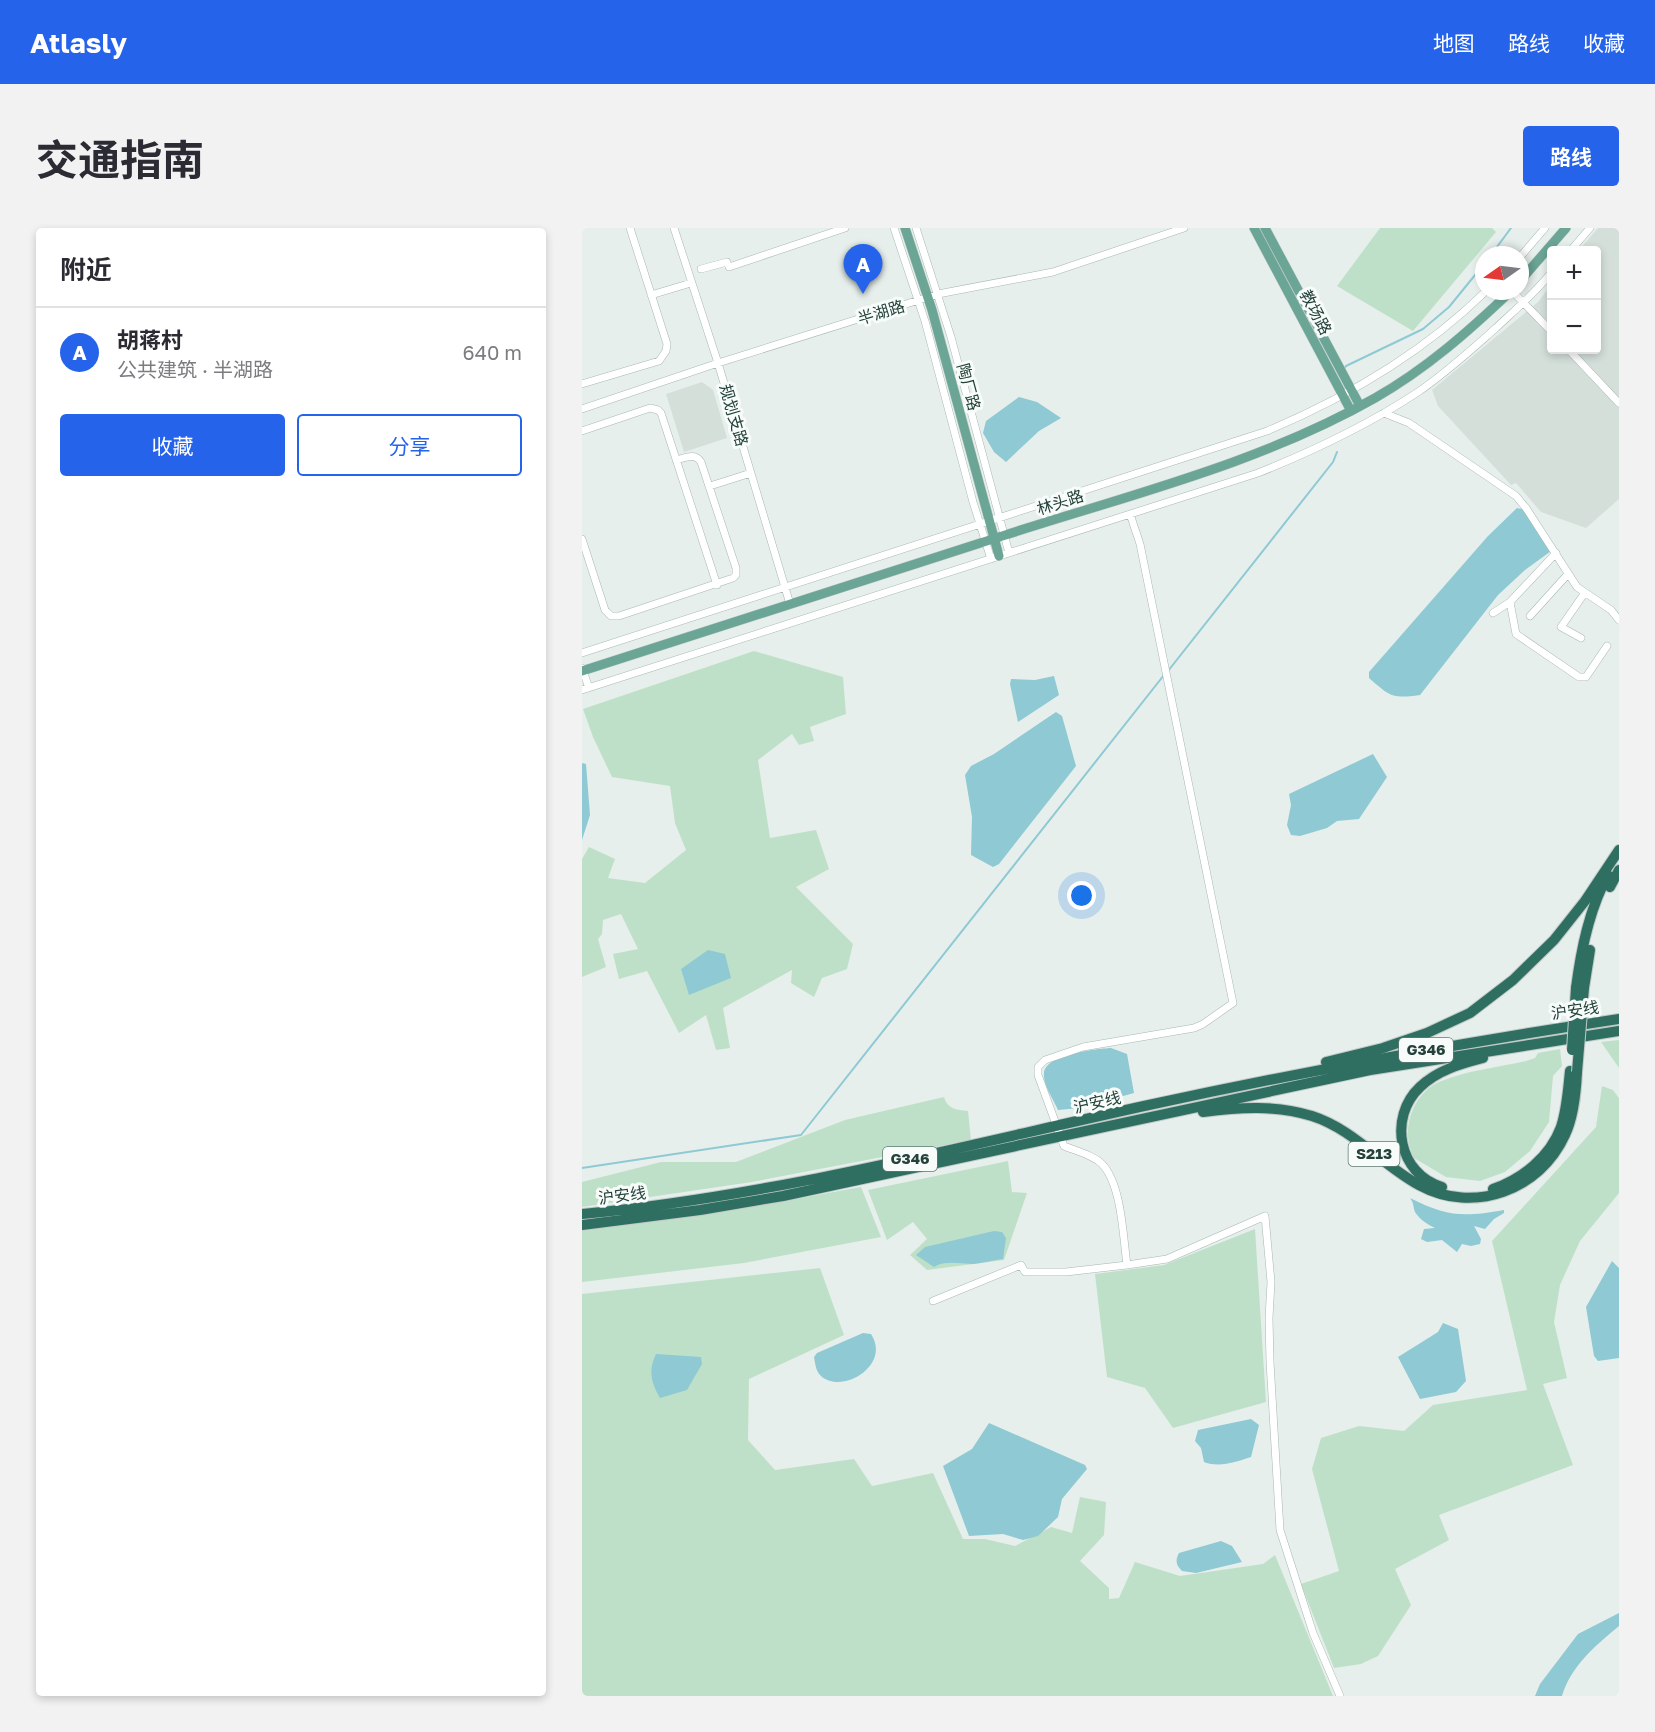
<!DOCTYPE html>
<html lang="zh">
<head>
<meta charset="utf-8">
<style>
  body { margin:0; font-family:"Golos Text","Noto Sans SC",sans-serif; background:#f2f2f3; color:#2b2b33 }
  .controls { position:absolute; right:18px; top:18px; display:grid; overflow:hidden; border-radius:6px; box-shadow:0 3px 9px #0003 }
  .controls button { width:54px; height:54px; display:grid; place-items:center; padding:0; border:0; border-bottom:2px solid #e1e1e2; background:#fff; color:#2b2b33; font:30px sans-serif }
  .compass { position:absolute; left:893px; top:18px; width:54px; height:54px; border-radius:50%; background:#fff; box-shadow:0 3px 9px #0003; rotate:256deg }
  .you { position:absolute; left:500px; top:668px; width:21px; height:21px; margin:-15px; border:4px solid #fff; border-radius:50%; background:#1a73e8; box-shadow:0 0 0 9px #1a73e833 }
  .badge { display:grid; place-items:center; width:39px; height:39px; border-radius:50%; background:#2563eb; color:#fff; font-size:20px; font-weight:700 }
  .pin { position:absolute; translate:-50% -50px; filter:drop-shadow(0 2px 3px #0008) }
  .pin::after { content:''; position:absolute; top:32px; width:21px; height:18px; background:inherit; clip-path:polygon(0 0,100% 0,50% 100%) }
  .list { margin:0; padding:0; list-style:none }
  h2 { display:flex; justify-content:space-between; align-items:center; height:78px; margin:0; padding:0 24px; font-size:26px }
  h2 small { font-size:20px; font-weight:400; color:#7c7c81 }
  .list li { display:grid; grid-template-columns:39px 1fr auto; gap:18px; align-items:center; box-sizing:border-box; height:90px; padding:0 24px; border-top:2px solid #e1e1e2 }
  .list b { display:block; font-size:22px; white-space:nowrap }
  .list p { margin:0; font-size:20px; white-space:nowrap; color:#7c7c81 }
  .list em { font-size:20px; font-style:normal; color:#7c7c81 }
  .actions { display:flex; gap:12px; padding:18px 24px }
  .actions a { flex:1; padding:14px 0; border:2px solid #2563eb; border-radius:6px; text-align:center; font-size:21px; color:#2563eb }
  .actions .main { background:#2563eb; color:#fff }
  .map { position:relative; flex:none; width:1037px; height:1468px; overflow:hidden; border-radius:6px }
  header { display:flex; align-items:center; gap:36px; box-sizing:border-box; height:84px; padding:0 30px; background:#2563eb; color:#fff }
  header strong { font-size:28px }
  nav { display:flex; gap:33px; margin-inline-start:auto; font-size:21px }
  .intro { display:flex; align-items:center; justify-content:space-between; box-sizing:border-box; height:144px; padding:0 36px }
  h1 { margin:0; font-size:42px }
  .button { padding:15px 27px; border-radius:6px; background:#2563eb; color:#fff; font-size:21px; font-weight:700 }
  main { display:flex; gap:36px; padding:0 36px }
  aside { flex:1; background:#fff; border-radius:6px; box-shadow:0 3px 9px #0003 }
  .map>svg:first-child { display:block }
  .built { fill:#d4dfda }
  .green { fill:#bfe0c8 }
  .water { fill:#8ec9d4 }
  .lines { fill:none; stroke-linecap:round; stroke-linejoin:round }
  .stream { stroke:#8ec9d4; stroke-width:2 }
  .minor-casing { stroke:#a8b8b2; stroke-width:8 }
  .major-casing { stroke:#c2cac8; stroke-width:10 }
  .highway-casing { stroke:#c2cac8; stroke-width:12 }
  .minor { stroke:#fff; stroke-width:7 }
  .major { stroke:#6aa596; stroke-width:9 }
  .highway { stroke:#2f6f62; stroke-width:10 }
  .highway-bridge-casing { stroke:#c2cac8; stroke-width:12; stroke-linecap:butt }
  .highway-bridge { stroke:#2f6f62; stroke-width:10 }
  .labels { text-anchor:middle; stroke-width:6; stroke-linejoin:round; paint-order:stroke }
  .shield { fill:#f7fbf9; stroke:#637a73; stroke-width:1.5 }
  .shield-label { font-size:15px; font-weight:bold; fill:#24423a }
  .street-label { font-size:16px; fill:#24423a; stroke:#f7fbf9 }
</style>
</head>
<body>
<header>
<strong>Atlasly</strong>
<nav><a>地图</a><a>路线</a><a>收藏</a></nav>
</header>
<div class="intro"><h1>交通指南</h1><a class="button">路线</a></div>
<main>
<aside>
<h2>附近<small></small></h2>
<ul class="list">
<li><span class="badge">A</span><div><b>胡蒋村</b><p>公共建筑 · 半湖路</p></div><em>640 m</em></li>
</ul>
<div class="actions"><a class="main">收藏</a><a>分享</a></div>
</aside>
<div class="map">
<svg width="1037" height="1468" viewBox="0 0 1037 1468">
  <rect width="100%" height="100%" fill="#e6efeb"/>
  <!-- built -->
  <path class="built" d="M1016,0H1037V271L1004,300L959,284L934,255L929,257L856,178L850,162L956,74L969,57V122H1014V22H997Z
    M120,154L131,162L145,210L102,224L84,166Z"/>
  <!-- green -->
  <path class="green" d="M798,0H910L914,4L831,103L755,58Z
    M172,423L261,449L264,486L228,499L232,513L217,517L210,506L176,532L188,610L234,602L247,641L214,659L271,716L265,741L240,750L232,769L209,755L210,742L141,780L148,820L134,822L124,787L97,805L65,743L37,751L31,726L56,721L39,686L21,692L20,706L16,711L24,739L0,749V631L7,619L33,631L26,650L63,655L104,622L93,595L88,558L30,549L11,509L1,481Z
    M1037,812V840L1019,814Z
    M978,821L980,838L971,848L967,894L948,923L923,944L898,953L864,949L832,930C818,904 829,867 857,854C882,843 917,839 944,833L953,830L956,825Z
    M1020,858L1031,862L1037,870V965L998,1013L978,1057L972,1094L985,1150L961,1156L991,1237L857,1287L867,1312L813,1341L829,1377L796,1428L779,1436L752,1440L719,1356L757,1343L730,1241L739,1210L777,1198L822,1203L851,1177L945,1162L910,1013L1014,899Z
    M362,869C365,881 375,882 386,883L389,912L170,954L0,979V954L79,934H154L263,892Z
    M426,933L430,964L445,965L422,1032L345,1042L328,1027L345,1011L331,994L305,1012L286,962Z
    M279,959L299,1009L162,1035L0,1054V1003L174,978Z
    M673,1001L684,1174L591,1200L563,1160L525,1149L513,1046L582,1037Z
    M238,1040L262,1107L167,1151L166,1212L193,1242L272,1231L290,1258L351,1245L381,1311H403L433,1318L469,1299L490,1305L498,1269L524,1274L522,1307L498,1333L527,1360V1371L537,1370L553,1334L598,1348L681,1336L693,1327L751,1468H0V1066Z"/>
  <!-- water -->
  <path class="water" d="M437,169L455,174L479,190L457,203L424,234L412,224L401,205L404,193Z
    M935,280L944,282L969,323L943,342L916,367L838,467C809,471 808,468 787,450V444L906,308Z
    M472,448L477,467L436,494L428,456L429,451L453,452Z
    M474,484L480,488L494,538L417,636L411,639L389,627L390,589L383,547L389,538L412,526Z
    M791,526L805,549L777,591L755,593L745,600L718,608L709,607L705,597L709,577L707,566Z
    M0,535L4,536L8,587L0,612Z
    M126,722L143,726L149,750L107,767L99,741Z
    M529,820L545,826L552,865L498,880L476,882C472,872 461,857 462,846C462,826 514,821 529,820Z
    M828,970C865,989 882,989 922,982V985L912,991L903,1001L892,998L899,1011L898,1016L889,1018L880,1016L875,1024L860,1012L845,1014L839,1011L842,1001L853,1000C845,996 838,992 833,984C831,979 832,975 828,970Z
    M412,1003L420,1004L424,1010L421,1031C412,1032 401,1035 391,1036C378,1036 364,1032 352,1039L334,1027L343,1019Z
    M1030,1033L1037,1040V1130L1016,1133L1012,1128L1004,1079Z
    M861,1095L876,1101L884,1153L874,1164L838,1171L816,1129L856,1104Z
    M281,1105L289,1106C310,1138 258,1168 238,1147C234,1143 233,1135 232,1129L235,1125Z
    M74,1126L119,1129L120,1136L105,1162L78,1170C69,1155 66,1142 74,1126Z
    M669,1191L677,1197L669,1229C653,1234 638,1240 622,1234L619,1220L613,1213L616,1202Z
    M407,1195L503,1237L505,1241L480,1271L476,1289L456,1308L441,1312L421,1306L387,1308L361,1238L390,1221Z
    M639,1313L650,1318L660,1334L614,1345L600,1343C594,1337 593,1333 597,1325Z
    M1037,1385V1398C1013,1418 989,1438 980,1468H953L958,1456L996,1406Z"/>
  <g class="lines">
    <!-- stream -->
    <path class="stream" d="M909,27L929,0
      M762,141L764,138L841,101L867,79L902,36
      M586,443L751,234L755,224
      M0,940L219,907L582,447"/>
    <!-- minor casing -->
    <g class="minor-casing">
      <path id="minor" d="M92,0L136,135L208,376
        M312,0L343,93L391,274L409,331
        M334,0L369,109L427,325
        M989,22L1008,0
        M938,29L963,0
        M147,39L263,0
        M119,41L145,34
        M930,63L969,103
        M69,67L109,55
        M987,122L1037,175
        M0,156L77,133L84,123L85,116L48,0
        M0,181L136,135L356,66L471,44L602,0
        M802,185L827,195L934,268L944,280L995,359L1029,382L1037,392
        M0,203L68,180L76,182L79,185L135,357
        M128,258L169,245
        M548,286L558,316L651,775L621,796L612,800L501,819L463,832L456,839V847L482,918C494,923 511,927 520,936C540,957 541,1009 545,1037L585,1031L683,988L689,1054L687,1090L688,1134L698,1302L731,1405L758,1468
        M0,311L23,382L29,388H37L151,350L154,347V340L119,234C113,224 103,230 94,232
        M974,325L928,374L934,406L997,449H1004L1025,418
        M911,385L928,374
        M948,388L986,346
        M999,410L979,399L1002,366
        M0,425L685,203C766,169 841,125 904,63
        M0,440L7,460
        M0,462L676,245C731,223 786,197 836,164C864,145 889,122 914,100C933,82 953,65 969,45
        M351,1073L439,1037L443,1044H484L545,1037"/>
    </g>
    <!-- major casing -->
    <g class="major-casing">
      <path id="major" d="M323,0L350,82L417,328
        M672,0L769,183
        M683,0L778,178
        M938,53L984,0
        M0,443C139,399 278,354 417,309C543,268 677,236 793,170C844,141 887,103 929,63"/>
    </g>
    <!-- highway casing -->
    <g class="highway-casing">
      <path id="highway" d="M1028,659L1037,642
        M994,760C999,722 1007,681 1026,647
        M1002,760L1008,722
        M744,834L801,820L845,805L888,785L931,752L972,712L1003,673L1037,622
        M621,884C658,879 694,877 730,888C771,901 800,937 837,957C892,987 958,962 983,907C992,888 994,865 995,844
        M860,959C816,946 806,889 838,859C856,842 878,836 901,830
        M911,961C940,951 968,929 979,899C985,881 986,862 988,843
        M0,986C190,968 376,919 562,878C719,844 878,815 1037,791
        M0,997L118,982L201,968L788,842L1037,803"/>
    </g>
    <!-- minor -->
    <use href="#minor" class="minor"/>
    <!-- major -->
    <use href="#major" class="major"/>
    <!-- highway -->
    <use href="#highway" class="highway"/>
    <!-- highway-bridge casing -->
    <g class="highway-bridge-casing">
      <path id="highway-bridge" d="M990,822L994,760
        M995,844L1002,760"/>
    </g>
    <!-- highway-bridge -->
    <use href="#highway-bridge" class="highway-bridge"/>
  </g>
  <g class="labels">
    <!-- shield labels -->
    <g class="shield">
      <rect x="817" y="810" width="54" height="24" rx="4.5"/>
      <rect x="766.5" y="914" width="51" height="24" rx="4.5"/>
      <rect x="301" y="919" width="54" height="24" rx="4.5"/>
    </g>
    <g class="shield-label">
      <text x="844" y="827">G346</text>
      <text x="792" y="931">S213</text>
      <text x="328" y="936">G346</text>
    </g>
    <!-- street labels -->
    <g class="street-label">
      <text transform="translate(299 84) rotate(-17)" y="6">半湖路</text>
      <text transform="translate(734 84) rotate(62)" y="6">教场路</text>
      <text transform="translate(387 159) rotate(75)" y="6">陶厂路</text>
      <text transform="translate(152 187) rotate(74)" y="6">规划支路</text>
      <text transform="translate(478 274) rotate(-18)" y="6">林头路</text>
      <text transform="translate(993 782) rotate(-8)" y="6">沪安线</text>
      <text transform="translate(515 874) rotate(-13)" y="6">沪安线</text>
      <text transform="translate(40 967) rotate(-7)" y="6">沪安线</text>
    </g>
  </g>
</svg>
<div class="controls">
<button>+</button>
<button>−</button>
</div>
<svg class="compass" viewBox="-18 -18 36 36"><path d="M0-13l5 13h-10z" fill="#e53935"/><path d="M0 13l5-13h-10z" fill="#7c7c81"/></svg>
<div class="you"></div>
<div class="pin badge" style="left:281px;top:66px">A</div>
</div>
</main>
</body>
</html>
